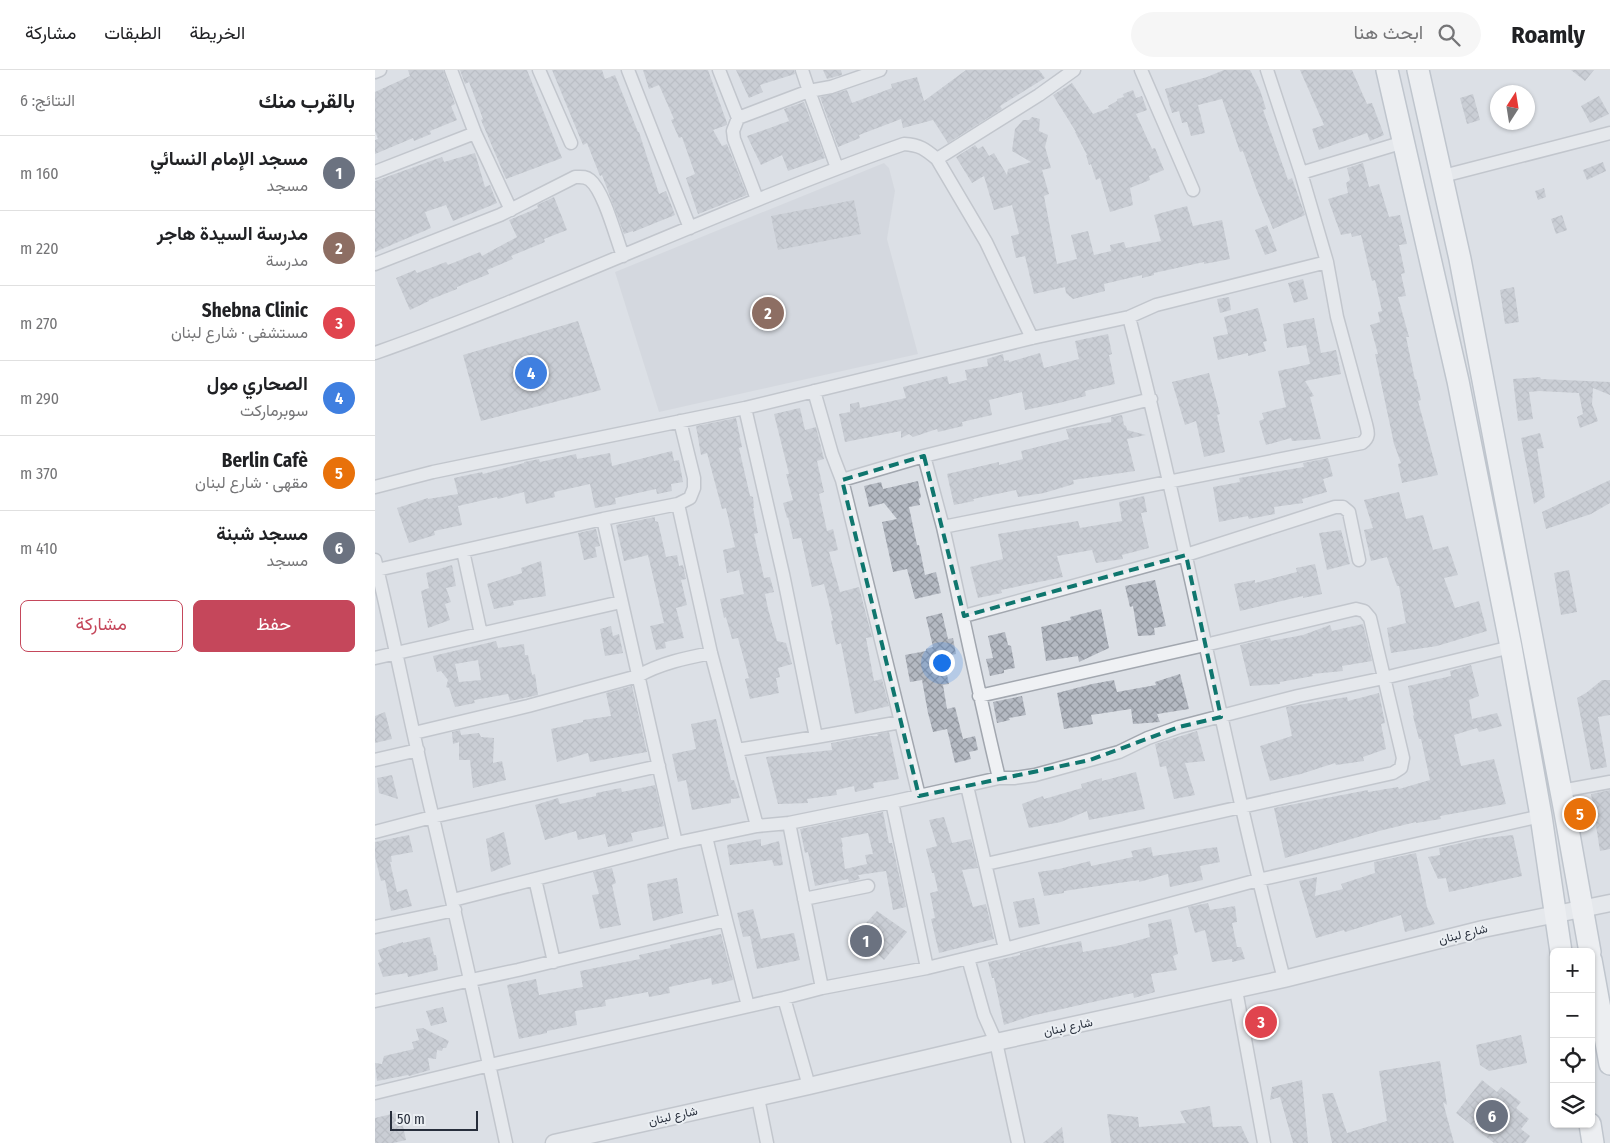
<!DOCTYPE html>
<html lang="ar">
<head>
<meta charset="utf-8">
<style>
  body { margin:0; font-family:"Fira Sans Condensed",Vazirmatn,sans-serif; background:#f6f6f6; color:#202124; direction:rtl }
  .controls { position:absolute; right:15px; bottom:15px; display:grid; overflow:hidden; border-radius:8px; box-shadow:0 1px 4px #0004 }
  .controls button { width:45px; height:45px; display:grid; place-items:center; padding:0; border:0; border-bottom:1px solid #e0e0e0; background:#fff; color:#202124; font:25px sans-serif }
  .compass { position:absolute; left:1115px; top:15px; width:45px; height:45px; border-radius:50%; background:#fff; box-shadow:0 1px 4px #0004; rotate:12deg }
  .scale { position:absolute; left:15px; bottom:12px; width:88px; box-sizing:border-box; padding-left:5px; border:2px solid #272e3b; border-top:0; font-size:14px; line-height:18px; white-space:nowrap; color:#272e3b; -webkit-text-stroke:4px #ebeff3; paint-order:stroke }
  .you { position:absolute; left:566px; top:592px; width:18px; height:18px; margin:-12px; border:4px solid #fff; border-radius:50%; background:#1a73e8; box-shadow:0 0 0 8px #1a73e833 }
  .badge { display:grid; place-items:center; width:32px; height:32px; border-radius:50%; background:#c5475b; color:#fff; font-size:16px; font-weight:700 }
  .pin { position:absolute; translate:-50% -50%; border:2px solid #fff; box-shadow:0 1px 5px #0006 }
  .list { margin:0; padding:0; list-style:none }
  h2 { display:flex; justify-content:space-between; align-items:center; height:65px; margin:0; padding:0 20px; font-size:21px }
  h2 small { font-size:16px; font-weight:400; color:#757577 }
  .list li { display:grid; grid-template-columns:32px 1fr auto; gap:15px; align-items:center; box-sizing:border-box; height:75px; padding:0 20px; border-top:1px solid #e0e0e0 }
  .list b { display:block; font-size:19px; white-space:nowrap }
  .list p { margin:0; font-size:16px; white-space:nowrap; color:#757577 }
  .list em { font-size:16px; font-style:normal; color:#757577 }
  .actions { display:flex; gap:10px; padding:15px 20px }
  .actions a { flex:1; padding:11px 0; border:1px solid #c5475b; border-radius:8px; text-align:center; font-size:18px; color:#c5475b }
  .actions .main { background:#c5475b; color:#fff }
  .icon { flex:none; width:28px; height:28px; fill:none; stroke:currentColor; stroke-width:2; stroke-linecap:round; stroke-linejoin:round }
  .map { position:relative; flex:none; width:1235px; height:1073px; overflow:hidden; direction:ltr }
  header { display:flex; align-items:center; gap:30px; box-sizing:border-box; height:70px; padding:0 25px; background:#fff; border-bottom:1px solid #e0e0e0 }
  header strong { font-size:24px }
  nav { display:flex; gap:28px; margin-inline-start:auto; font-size:18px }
  .search { width:350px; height:45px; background:#f6f6f6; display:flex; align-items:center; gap:12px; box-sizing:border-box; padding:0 18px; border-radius:28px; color:#757577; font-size:19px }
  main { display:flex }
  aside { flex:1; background:#fff }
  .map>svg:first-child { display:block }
  .built { fill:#cbcfd7 }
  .building { fill:url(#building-cross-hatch); fill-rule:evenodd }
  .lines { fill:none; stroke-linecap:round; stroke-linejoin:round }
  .minor-casing { stroke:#a2a7af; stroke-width:15 }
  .tertiary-casing { stroke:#a2a7af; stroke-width:19 }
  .primary-casing { stroke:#9ca5b0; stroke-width:24 }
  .minor { stroke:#eff1f4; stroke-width:12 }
  .tertiary { stroke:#eff1f4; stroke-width:16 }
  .primary { stroke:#fff; stroke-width:21 }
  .marked { fill:none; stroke:#0f766e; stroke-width:4; stroke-dasharray:10 6; stroke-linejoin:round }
  .labels { text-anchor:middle; stroke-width:4; stroke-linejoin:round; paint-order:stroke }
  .street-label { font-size:12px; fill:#272e3b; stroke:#ebeff3 }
</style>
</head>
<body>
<header>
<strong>Roamly</strong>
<div class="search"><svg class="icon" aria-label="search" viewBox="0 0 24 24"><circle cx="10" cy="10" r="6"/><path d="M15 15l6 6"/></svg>ابحث هنا</div>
<nav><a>الخريطة</a><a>الطبقات</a><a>مشاركة</a></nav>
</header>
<main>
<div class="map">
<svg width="1235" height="1073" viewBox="0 0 1235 1073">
  <defs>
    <pattern id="building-cross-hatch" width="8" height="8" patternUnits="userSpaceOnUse" patternTransform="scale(1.25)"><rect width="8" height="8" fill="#b4b9c2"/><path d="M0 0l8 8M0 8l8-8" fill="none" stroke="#92979f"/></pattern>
  </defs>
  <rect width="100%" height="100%" fill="#dce0e6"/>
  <!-- built -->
  <path class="built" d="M509,93L514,98L520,121L512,169L543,284L284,342L240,202Z"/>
  <!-- building -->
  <path class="building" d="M33,0H68L80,34L76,36L82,50L55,61L56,64L39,71L38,68L0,84V70L3,69L0,61V22L35,6Z
    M85,0H152L187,88L131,109L106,50L108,49L94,12L90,14Z
    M177,0H227L230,9L240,5L263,62H264L284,124L291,121L300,145L258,162V161L249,164L227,105L225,106L212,73L208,75Z
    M268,0H333L352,53V55L338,60L347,76L352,74L372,125L323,144L311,108L320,104L307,67L304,68L296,50L299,49L284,15L274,19Z
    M361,0H419L420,4L385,15L388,22L374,28Z
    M448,0H466L467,5L452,9Z
    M591,0H664L670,8L625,36L627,39L573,73L558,50L528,58L526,49L484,65L485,68L463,77L445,27L472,20L477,33L517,18L516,14L542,7L549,31Z
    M849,0H875L885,20L891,39L888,40L913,110L917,108L930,145L898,159L881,118L868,81L865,82L847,29L823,35L830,63L816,66L812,52L807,53L804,41L797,43L790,19L832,7Z
    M925,0H977L992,34L997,33L1009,65L995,71L992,63L944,80L937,59L949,55Z
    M1196,0H1219L1210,11Z
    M697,13L718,44L734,38L733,36L742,31V29L749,27L748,24L758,20L761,28L767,26L772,40L761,44L777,79L780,78L789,100L774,106L775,110L755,118L758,135L735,142L725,108L721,110L716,94L714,95L711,85H712L700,62H701L678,25Z
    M1098,24L1105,50L1092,54L1085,28Z
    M1224,26L1234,44L1215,53L1206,36Z
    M429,32L450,88L413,101L407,85L386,95L372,66L414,51L409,39Z
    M657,47L665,49L664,61L673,65L670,77L676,98L667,100L674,124L669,126L682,194L702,189L696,165L713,161L719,185L736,181L735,175L749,172L751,178L786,171L779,145L812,136L818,156L847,150L855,189L829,194V192L779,203V205L767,208V205L729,214L730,221L698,229L691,223L690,217L659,224L650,186L641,188L636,166L644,164L637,135L619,140L609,106L597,113L581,87L600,75L603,79L608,76L614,86L619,83L632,105L633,99L656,92L637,81L640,59L648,50H654Z
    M100,83L110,117L115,115L122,133L78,151L71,135L50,142L56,158L0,182V111L67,87L69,92Z
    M1228,92L1231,101L1212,110L1208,100Z
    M988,93L994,117L1004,114L1014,147L1025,145L1032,174L1024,175L1030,203L1026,204L1031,226L1023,227L1034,267H1031L1040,310L1041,309L1046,330L1043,331L1063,405L1027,413L1023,394L1026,393L1019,374L1000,284H1003L995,255L1005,252L1003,242L1007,241L1000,210L997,211L986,165L977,167L976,163L966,165L953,129L973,123L971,113L975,110L972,98Z
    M1169,118L1171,127L1163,130L1160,121Z
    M179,127L192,160L169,169L170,172L136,186L138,189L112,200L114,204L82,217V219L54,230V231L35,240L21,208L40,200L42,203L71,192L73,195L105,182L107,186L142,167L134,150L163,138L162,135Z
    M479,130L486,164L403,180L396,146Z
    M1187,145L1192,160L1181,164L1176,149Z
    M892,155L902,181L890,185L880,160Z
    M928,209L933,229L919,233L913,213Z
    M1139,217L1144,252L1130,254L1125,220Z
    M854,227L856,240L845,243L842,229Z
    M883,238L892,271L888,272L891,281L873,286V283L843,290L838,267L853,264L849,247Z
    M939,248L946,283L961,280L966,304L930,311L939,326L935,327L946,369L917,371L916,368L891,375L884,351L889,349L887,343L911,337L903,301L935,294L931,275L912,278L908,254Z
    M203,251L226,320L106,351L88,285Z
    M733,264L737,284L734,285L740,314L710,321L711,326L684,333L650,340L647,322L614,330L617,345L587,352L588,356L563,362L562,359L538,367L534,364L526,368V361L470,372L464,344L475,342V334L484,332L485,338L531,328L528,317L572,306L574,314L592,310L590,300L613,296L612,289L628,284L629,291L634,290V292L665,283L669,298L704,289L700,271Z
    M834,303L845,344L842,345L850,382L829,387L821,351L810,355L797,312Z
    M1165,307L1166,309L1235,312V325L1218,318L1217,334L1223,351L1205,358L1202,347L1208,344L1204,323L1164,321L1154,322L1158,349L1143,351L1138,309Z
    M425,338L430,360L441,357L449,389L442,391L449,422L444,424L452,461L458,459L463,480L454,482L465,522L484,517L497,567L491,568L499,611L507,609L514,636L480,644L466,573L461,575L456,551L458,550L449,514L437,517L426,468L418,469L413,447L412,448L408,433L418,430L411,404H414L399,344Z
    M747,345L749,355L751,356L752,360L771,365L752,369L760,401L698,410L699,414L669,423L643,427L641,420L598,429L599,431L579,435L572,404L624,392V395L648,389L646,381L694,369L691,359L736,352V347Z
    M361,348L367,377L364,378L375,426L378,427L379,438H378L383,463L379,464L389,508L395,507L399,522L390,524L393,539L402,571L411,573L417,594L403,598L405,607L401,608L404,623L375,629L370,609L374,608L363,568L357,569L351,547L349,548L345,529L369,524L364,500L352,503L348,480L360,477L351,438L347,439L332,383L326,385L321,356Z
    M1165,363L1169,378L1162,379L1170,427L1159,434L1146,368Z
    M297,381L299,391L304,390L308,412L296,414L297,421L282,424L281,419L240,428L241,434L220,438L215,414L179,422L180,427L151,434L149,422L123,429L122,427L83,436L87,455L59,461L60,465L34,473L22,438L53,428V429L83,424L79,408L107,402L108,404L149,393V392L164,389L165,392L201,384L202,389L235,383L237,396Z
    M953,388L958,406L948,409L952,422L927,429L928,433L899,437L900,444L874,449L873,446L844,452L838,417L865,412L864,408L929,397L928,393Z
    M1235,410V433L1216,444L1171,459L1167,442Z
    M543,411L546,427L544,429L545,435L534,437L542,475H544L550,505L561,502L566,523L540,529L532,499L518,502L507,452L522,449L509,433L494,437L489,416L506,412L508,419Z
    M1024,422L1031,449L1048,445L1058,480L1073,476L1083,505L1069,508L1080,538L1104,531L1112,561L1062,576L1016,583L1012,558L1031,553L1024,516H1022L1012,487L996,491L989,460L998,458L989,430Z
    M769,426L772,442L766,443L774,478L747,485L748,489L721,493L717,480L682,486L688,507L626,520L627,523L603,528L595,497L628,489L623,464L703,451L705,458L747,451L744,432Z
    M280,447V451L283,452L291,487L302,485L304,496L308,495L311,509L306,510L312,535L301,538L309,568L290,572L291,578L281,580L275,556L289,553L273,485L249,491L241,455Z
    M221,459L225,476L220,477L222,487L209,490L203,463Z
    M966,460L975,494L952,500L944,463Z
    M166,491L171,526L138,531L139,535L119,539L112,514L147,503L146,498Z
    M940,494L947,524L928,528V526L865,541L859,514L880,510V513L922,502L921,498Z
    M77,495L81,516L71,518L76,532L70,534L75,550L53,558L46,521L54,518L51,503Z
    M1194,500L1202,542L1186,545L1179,503Z
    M780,510L791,556L779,558L780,565L763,566L758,536L755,537L750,516Z
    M726,539L734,578L704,592L703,586L671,591L666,557L696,550L695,547Z
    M567,543L573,569L578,568L581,584L568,587L574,614L568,615L572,639L580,637L588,669L600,666L603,680L594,682L596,689L580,693L572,659L558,662L553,643L547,610L535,612L530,585L551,581V579L558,577L551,547Z
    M988,554L997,591L967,596L968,601L937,604L938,606L905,612V614L875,616L865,575L895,568L896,571L928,565L955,555L957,561Z
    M236,556L238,566L244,564L248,583L230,586L225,559Z
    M630,562L633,575L636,576L640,598L629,600V603L615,606L611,589L618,588L613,566Z
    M121,571L123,578L149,574L150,585H153L157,605L160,604L163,625L135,631L133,624L99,630L100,633L80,637L74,618L71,617L73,610L66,601L62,602L58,586ZM103,590L106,610L84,612L80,594Z
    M1096,595L1104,626L1094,630L1097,649L1122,643L1127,656L1104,662L1102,658L1079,665L1086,696L1119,689L1131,734L1065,746L1066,749L1041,753V752L1004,761L910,788L899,738L993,720V722L1023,717L1024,719L1055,710L1046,669H1044L1038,646L1039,645L1033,616L1076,606L1075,601Z
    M805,604L814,639L782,644L785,652L758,654L756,639L716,645L718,654L689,659L682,623L717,614L739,610L742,622L781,615L780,612Z
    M1227,610H1235V645L1223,647L1232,697L1216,700L1202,628L1211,623Z
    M257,616L272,682L215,692L213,683L182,692L176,659L208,652V650L236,646L231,623Z
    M1004,623L1010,653L1006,654L1011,679L988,687L989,691L961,695L960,693L926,704L895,711L885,676L917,666L911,637L972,627L973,631Z
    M647,626L651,645L634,648L635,650L622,653L618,632Z
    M10,642L17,669L0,673V646Z
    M341,649L356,710H359L365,728L356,729V733L317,740L311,710L303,712L297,684L321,679L316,654Z
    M85,660L86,665L104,663L106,667L119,668L118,693L127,691L131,710L98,718L95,690H84V672L78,674L77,662Z
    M822,661L830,691L810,693L820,725L799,729L791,696L785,697L780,674Z
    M514,662L524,709L498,713L499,718L480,722L479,716L461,720L462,725L432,729L433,733L403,734L391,687L457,680L456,673L494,666H503L502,664Z
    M761,702L770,739L714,750L712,741L686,752L654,758L647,734L668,726L669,729L707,718L706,714L727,708V711Z
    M17,705L23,729L4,723L2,708Z
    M280,715L289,756L256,763L258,771L233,777L230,764L203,770L201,761L170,770L160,735L183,728L185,734L221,726V723L246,718L247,722Z
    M1235,720V779L1225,781L1216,724Z
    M508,742L514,773H517L531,837L518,840L511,801L483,805L485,809L474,812L473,809L440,816L433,782L430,783L425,759ZM493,763L498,784L490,785L492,794L470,799L467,777L468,776L466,768Z
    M569,747L577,773L596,769L603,798L587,800L598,837L611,834L619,869L564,883L556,849L560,848L555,823L563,821L559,803H557L551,779L562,776L554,750Z
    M129,762L136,794L116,802L111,769Z
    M34,765L38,782L16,786L17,792H15L22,822L32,819L37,836L16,841L10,810L6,811L0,787V772Z
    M1138,765L1147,806L1074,822L1071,808L1063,809L1053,787L1065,785L1064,778L1103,769Z
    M386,769V776L404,771L408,795L399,796L397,790L355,795L352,775Z
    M776,777L778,786L842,777L845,792L825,796L828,810L795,817L793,804L764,812V810L689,821V823L669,826L663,802L684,799L715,791L716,796L758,787L756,781Z
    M1041,783L1052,837L1060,854L1030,862L1026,845L970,862L969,860L941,868L924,811L942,807L940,826L968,819L966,814L1000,803L999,792Z
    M237,798L241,813L237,815L246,855L225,859L217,825L224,824L218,802Z
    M302,808L308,843L278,851L272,814Z
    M659,828L665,854L644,858L638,832Z
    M833,833L835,840L860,836L862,852L857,853L862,877H866L870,889L857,892V889L837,892L830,860L820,863L813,837Z
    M378,839L386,869L419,863L425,890L382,899L375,866L368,867L362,843Z
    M502,841L532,862L509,890L481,864Z
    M796,849L803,884L798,886L802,900L776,904L780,922L759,928L758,923L656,946L629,955L619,908H617L613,892L645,885V883L670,877L671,878L706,871L708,882L746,875L775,867L773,854Z
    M346,864L358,910L337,915L336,908L294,917L295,923L274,927L273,922L230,930L231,936L200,941L202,955L172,961V963L144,969L132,915L161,909L164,925L208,917L205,901L265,889L264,885L296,878L295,875Z
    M55,867L59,885H61L63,900L33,907L32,903L8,907L3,893L7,891L3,880L28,872V873Z
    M68,937L72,952L56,956L51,941Z
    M48,958L74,971L71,978H68L67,981L62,980L61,989L53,988L55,1000L34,1006L33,1005L2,1011L0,993L7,994L9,986L39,979L37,972L44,970L41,959Z
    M1146,965L1152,993L1114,1001L1105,995L1101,975Z
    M1065,991L1072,1035L1068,1032L1079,1073H957L947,1024L958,1023L972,1063L1012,1051L1004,1001Z
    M927,1010L933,1073H918L905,1027L895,1030L897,1017Z
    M1107,1010L1122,1022L1126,1017L1146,1032L1141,1038L1154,1049L1146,1059L1155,1066L1150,1073H1119L1081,1043Z
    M835,1036L838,1057L866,1056L874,1073H736L732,1044L763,1047L764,1057L811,1053L805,1041Z
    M25,1042L31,1070L18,1073H0V1048Z
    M687,1057L689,1073H668Z"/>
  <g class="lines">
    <!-- minor casing -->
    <g class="minor-casing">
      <path id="minor" d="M76,0L100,63L136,140
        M164,0L196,73
        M253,0L315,158
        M344,0L363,48
        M766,0L818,120
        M0,2L5,0
        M562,89L664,25L699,0
        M462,98L434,21L456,17L505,0
        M0,102L100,63
        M926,103L1029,72
        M1068,106L1235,63
        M382,129L359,69L358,61L363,48L434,21L427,0
        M0,194L125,145L200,107C206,107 210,106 215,110C229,121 241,168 248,186
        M754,247C811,466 851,690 909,909
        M0,283C179,220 350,137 529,74C545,75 550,79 562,89L611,172L657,268
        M439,321L457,384L467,410L544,726
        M776,329L549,386L568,457L987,373C995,367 993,362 991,354L962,247L952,192L926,103L892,0
        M370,338L408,504L441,667L526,652
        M305,351L319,408V418L315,428L303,434L336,583L382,756
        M467,410L549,386
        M0,417L58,402L370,338L657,268L754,247L781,235L952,192
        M568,457C587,541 604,625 624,708
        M88,481L106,564
        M0,490C21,576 37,663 58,748C83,856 108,964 131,1073
        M2,500L228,449
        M589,546L811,485L960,437H968L974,442L984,490
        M0,588L246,532
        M604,626L830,575L981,539L989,541L995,548L1028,688L1026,698L1018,703L611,794
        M39,663L153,636L263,606C286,593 311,588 336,583
        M362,680L441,667
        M0,690L43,680
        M592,716L630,879
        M1186,721L1235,712
        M517,732L552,898
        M414,753L447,918L409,928L434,1016
        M0,762L57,747L284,696
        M331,767L351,850L373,936
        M301,773L228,449L303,434
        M160,809L179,892
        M429,829L493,816
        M78,830L301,773L382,756L414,753L517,732L624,708H639L660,705L744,682L773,668L804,657L923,626L1009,608L1136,577
        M0,857L80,840
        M593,888L609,945L621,972L643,1073
        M447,918L552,898L630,879L883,810L1166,746
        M861,920L889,1073
        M0,931L143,900L351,850
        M0,1023L115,995L409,928
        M383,1028L392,1073"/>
    </g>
    <!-- tertiary casing -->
    <g class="tertiary-casing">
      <path id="tertiary" d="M179,1073L434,1016L621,972L909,909L1108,859L1235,833"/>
    </g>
    <!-- primary casing -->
    <g class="primary-casing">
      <path id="primary" d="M1012,0L1083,311L1136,577L1166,746L1186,882
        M1043,0L1085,189L1190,742L1215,882
        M1216,890L1235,994
        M1215,1054L1218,1073"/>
    </g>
    <!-- minor -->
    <use href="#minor" class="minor"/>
    <!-- tertiary -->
    <use href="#tertiary" class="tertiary"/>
    <!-- primary -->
    <use href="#primary" class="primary"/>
  </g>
  <!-- marked area -->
  <path d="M0 0H1235V1073H0ZM549,386L589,546L811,485L846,647L804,657L715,690L544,726L467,410Z" fill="#dce0e6" fill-opacity=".55" fill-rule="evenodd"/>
  <path class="marked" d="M549,386L589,546L811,485L846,647L804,657L715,690L544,726L467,410Z"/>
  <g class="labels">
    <!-- street labels -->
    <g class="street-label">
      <text transform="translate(1088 864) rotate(-14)" y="4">شارع لبنان</text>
      <text transform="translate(693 957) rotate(-12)" y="4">شارع لبنان</text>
      <text transform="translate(298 1046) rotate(-13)" y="4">شارع لبنان</text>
    </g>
  </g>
</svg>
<div class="controls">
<button>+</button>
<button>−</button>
<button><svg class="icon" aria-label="locate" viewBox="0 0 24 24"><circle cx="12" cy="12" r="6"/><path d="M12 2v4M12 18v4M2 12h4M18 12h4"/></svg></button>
<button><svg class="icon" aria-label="layers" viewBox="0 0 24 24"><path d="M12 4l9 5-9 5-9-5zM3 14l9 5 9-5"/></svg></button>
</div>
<svg class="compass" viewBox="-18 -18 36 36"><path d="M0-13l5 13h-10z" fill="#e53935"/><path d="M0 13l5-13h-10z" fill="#757577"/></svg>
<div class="scale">50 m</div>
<div class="you"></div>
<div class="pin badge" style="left:491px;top:871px;background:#6b7280">1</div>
<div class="pin badge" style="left:393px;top:243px;background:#8d6e63">2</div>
<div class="pin badge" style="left:886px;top:952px;background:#e0444e">3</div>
<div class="pin badge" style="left:156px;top:303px;background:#3f7fe0">4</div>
<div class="pin badge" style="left:1205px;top:744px;background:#e8710a">5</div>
<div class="pin badge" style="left:1117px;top:1046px;background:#6b7280">6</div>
</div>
<aside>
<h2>بالقرب منك<small>النتائج: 6</small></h2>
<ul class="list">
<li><span class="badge" style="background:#6b7280">1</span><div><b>مسجد الإمام النسائي</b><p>مسجد</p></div><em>160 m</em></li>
<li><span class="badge" style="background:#8d6e63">2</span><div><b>مدرسة السيدة هاجر</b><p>مدرسة</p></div><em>220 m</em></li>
<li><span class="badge" style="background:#e0444e">3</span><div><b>Shebna Clinic</b><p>مستشفى · شارع لبنان</p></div><em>270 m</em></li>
<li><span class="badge" style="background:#3f7fe0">4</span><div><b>الصحاري مول</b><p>سوبرماركت</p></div><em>290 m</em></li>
<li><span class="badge" style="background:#e8710a">5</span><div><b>Berlin Cafè</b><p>مقهى · شارع لبنان</p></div><em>370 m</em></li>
<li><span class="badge" style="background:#6b7280">6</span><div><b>مسجد شبنة</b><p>مسجد</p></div><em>410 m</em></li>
</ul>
<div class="actions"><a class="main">حفظ</a><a>مشاركة</a></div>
</aside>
</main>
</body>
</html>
